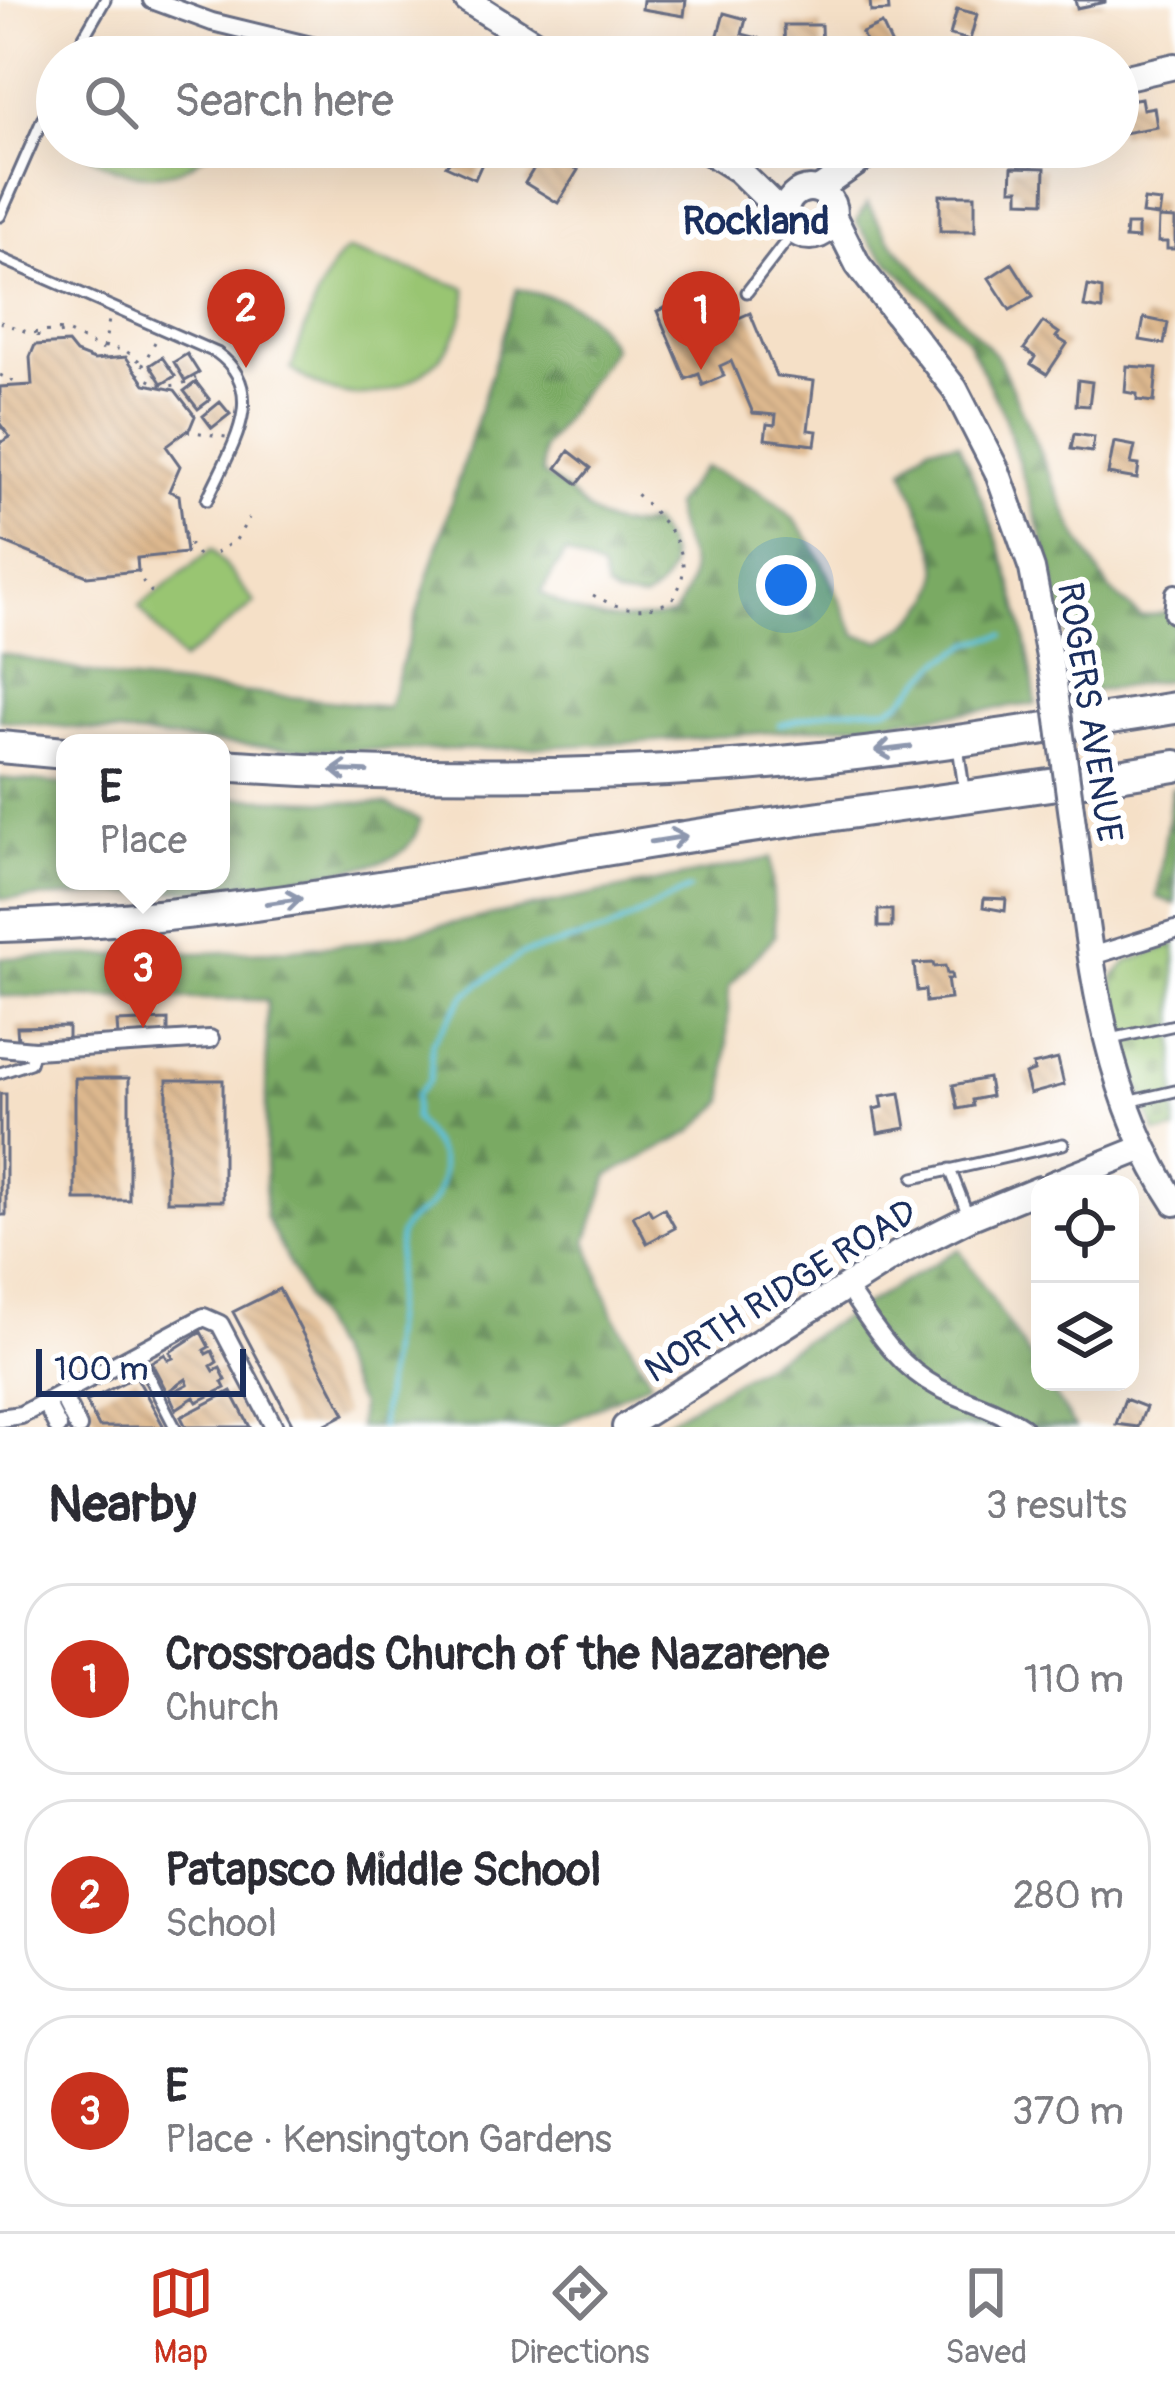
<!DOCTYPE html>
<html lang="en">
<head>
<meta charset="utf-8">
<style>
  body { margin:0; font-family:Pangolin,sans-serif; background:#f2f2f3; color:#2b2b33 }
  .controls { position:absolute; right:36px; bottom:36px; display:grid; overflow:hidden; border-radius:24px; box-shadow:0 12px 48px #0002 }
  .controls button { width:108px; height:108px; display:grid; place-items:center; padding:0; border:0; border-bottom:3px solid #e1e1e2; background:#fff; color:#2b2b33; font:60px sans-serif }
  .scale { position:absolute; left:36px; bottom:30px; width:210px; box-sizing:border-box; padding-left:12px; border:6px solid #1b2f5e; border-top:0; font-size:33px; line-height:42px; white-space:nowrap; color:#1b2f5e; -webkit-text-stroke:9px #fff; paint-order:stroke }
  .you { position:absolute; left:786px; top:585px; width:42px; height:42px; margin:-30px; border:9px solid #fff; border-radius:50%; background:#1a73e8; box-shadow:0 0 0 18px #1a73e833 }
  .badge { display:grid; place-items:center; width:78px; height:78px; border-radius:50%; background:#c8321e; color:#fff; font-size:39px; font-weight:700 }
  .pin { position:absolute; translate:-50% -99px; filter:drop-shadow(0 3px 6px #0008) }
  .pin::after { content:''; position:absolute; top:63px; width:42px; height:36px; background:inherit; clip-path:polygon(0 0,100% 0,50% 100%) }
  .popup { position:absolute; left:56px; top:734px; width:174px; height:156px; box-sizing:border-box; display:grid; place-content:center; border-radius:24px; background:#fff; filter:drop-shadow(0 3px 9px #0005); font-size:39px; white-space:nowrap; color:#7c7c81 }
  .popup b { font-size:45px; color:#2b2b33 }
  .popup::after { content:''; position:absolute; left:50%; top:100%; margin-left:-24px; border:24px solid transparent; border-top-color:#fff }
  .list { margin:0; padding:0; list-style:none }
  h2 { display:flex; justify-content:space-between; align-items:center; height:156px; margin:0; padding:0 48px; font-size:51px }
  h2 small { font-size:39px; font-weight:400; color:#7c7c81 }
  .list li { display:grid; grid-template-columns:78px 1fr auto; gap:36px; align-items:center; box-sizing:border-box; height:192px; margin:0 24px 24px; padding:0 24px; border:3px solid #e1e1e2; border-radius:48px }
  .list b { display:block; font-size:45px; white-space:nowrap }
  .list p { margin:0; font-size:39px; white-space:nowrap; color:#7c7c81 }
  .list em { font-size:39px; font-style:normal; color:#7c7c81 }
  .icon { flex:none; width:66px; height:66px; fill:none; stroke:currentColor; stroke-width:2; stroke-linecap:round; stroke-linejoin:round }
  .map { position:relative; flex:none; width:1175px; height:1427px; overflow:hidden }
  .search { position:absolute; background:#fff; box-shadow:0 12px 48px #0002; left:36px; right:36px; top:36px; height:132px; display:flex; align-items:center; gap:30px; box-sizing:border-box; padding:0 42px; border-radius:66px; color:#7c7c81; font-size:45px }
  .sheet { height:804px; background:#fff }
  nav { display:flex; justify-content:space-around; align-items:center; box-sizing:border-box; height:168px; border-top:3px solid #e1e1e2; background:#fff; font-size:33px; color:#7c7c81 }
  nav a { display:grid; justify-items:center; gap:6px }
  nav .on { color:#c8321e }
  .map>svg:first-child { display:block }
  .green { fill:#99c572; stroke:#5a7a68; stroke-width:3 }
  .forest { fill:url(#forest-firs); stroke:#4a6c61; stroke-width:3 }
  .cemetery { fill:url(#cemetery-stones); stroke:#5a7a68; stroke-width:3 }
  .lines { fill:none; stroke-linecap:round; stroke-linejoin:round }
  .stream { stroke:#5ec1dc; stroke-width:4.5 }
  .building { fill:url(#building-back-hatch) }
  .lane-casing { stroke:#676d83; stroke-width:15 }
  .street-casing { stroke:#676d83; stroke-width:22 }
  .secondary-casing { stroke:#676d83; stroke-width:30 }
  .highway-casing { stroke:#676d83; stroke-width:36 }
  .path { stroke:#676d83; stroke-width:3; stroke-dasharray:3 9; stroke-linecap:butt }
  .lane { stroke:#fff; stroke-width:9 }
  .street { stroke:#fff; stroke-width:16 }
  .secondary { stroke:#fff; stroke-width:24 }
  .highway { stroke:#fff; stroke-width:30 }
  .secondary-bridge-casing { stroke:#676d83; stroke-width:30; stroke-linecap:butt }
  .secondary-bridge { stroke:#fff; stroke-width:24 }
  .oneway { stroke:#8d97ae }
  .labels { text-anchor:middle; stroke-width:12; stroke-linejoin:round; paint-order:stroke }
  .street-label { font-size:36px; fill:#1b2f5e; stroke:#fff }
  .neighbourhood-label { font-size:39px; font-weight:bold; fill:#1b2f5e; stroke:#fff }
</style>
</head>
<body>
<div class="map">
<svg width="1175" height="1427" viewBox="0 0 1175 1427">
  <defs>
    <pattern id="forest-firs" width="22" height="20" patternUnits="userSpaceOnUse" patternTransform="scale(3)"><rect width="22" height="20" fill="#7aaa64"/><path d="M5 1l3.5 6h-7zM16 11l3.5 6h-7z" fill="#638b56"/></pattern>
    <pattern id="cemetery-stones" width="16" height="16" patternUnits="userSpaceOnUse" patternTransform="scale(3)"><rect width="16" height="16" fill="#99c572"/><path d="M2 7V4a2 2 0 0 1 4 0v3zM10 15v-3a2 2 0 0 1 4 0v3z" fill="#7ca061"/></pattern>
    <pattern id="building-back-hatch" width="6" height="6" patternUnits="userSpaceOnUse" patternTransform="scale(3)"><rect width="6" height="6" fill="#ddb88e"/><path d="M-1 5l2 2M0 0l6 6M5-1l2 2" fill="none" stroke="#bd9e7d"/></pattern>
  </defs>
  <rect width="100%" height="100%" fill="#fff"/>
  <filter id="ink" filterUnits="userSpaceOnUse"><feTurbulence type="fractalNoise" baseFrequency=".00833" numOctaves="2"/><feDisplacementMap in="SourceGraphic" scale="24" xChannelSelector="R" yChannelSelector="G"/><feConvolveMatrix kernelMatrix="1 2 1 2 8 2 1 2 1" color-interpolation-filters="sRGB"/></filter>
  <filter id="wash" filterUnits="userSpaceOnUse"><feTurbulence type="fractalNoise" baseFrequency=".004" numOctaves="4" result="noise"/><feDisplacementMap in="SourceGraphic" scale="48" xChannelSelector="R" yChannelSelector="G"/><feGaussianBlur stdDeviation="2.7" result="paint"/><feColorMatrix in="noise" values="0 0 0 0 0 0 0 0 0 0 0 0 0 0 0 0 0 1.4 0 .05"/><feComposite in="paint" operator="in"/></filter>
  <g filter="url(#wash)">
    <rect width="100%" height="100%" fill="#f5e0c7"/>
    <!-- green -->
    <path class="green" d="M79,147H212C178,188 115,179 79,147Z
      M348,250L466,288C469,347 411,398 353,395C330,393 309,382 291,369C301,342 325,260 348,250Z
      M212,549L255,603L182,661L139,607Z"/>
    <!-- forest -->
    <path class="forest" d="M867,203L889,239L999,359L1074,530L1109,589L1141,617L1175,611V679L1081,693L1048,556L1003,413L966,338L872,245L856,222Z
      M517,289C566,301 587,302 613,348L543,449L542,474C591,501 588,535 652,523C676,556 681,575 644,600L616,596L606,589L601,570L565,553L541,593C592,624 616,623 673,615C711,558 678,558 674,506L703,467C807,501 812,544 856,635L881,641C976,589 931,550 904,469L929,445L958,443C997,530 1025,609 1036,704C797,733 558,755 318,749C211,746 106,731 0,720V653L123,680L388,707Z
      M0,778L65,784V881H221V797L387,804L420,820C418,834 408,850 395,856C373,868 338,870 313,875C209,893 106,895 0,899Z
      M1175,787V904L1157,897L1172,788Z
      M771,858L775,936L729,986L725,1101L692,1132L609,1175L587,1241L612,1312L651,1381L556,1427H358L360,1406L265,1216L267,1000L0,996V958L272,951L357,943Z
      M959,1249L1040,1373V1382H1046L1075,1427H657Z"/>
    <!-- cemetery -->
    <path class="cemetery" d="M1175,944V1131L1156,1133L1124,1049L1113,978L1127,962Z"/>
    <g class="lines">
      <!-- stream -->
      <path class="stream" d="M779,725L834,710L888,708L900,702L940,662L973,642L1004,635
        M381,1427L400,1234C408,1219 413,1218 426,1209C434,1203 438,1194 440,1185C448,1153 430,1143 414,1118L416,1095L430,1080L432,1043L466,994L522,954L607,931L689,889"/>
    </g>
    <g id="blocks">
      <!-- building -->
      <path class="building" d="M643,0H686L684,16L642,9Z
        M870,0H888L889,11L871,12Z
        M1075,0H1105V2L1077,8Z
        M957,9L977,14L970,40L950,35Z
        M724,13L746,19L742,34L758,38L753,57L714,49Z
        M882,24L896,54L872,57L862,33Z
        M784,25H821L822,54H785Z
        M1141,98L1143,109L1154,107L1157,127L1118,134V102Z
        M460,147L488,150L475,179L446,166Z
        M545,150L578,170L558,203L525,183Z
        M1012,167L1045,168L1044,202L1019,201V189H1011Z
        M940,195H975V231H940Z
        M1144,200L1161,202L1159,216L1142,214Z
        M1159,218L1175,219V249H1167V242H1158Z
        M1126,225H1138V239L1125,238Z
        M1012,263L1033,296L1010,310L989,278Z
        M1088,286L1102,289V310L1084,307Z
        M715,287L721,290L734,320L750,313L776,376L814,381L808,430L817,431L815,445L765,439L767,424L775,425L776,415L753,413L731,361L720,366L724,376L703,385L699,374L686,379L657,311Z
        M1144,318L1168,323L1164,344L1140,340Z
        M1043,322L1059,333L1056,337L1067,344L1047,374L1031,364L1035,357L1024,349Z
        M68,343L76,353L94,360L126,357L145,384L175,390L195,416L190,428L166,446L180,466L169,491L179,495L186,553L137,558L138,571L87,576L0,541V443L10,437L0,424V387L32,385L30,357L35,345Z
        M187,354L199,373L185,381L174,362Z
        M162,357L175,376L162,384L150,365Z
        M1127,366L1157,368L1154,402L1137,400V394L1125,392Z
        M1078,380L1092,382L1089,406L1076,405Z
        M196,382L210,400L198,409L184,391Z
        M220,402L230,414L212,428L203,416Z
        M1074,434L1094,437L1092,452L1071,449Z
        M1114,442L1135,446L1131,464L1139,465L1137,479L1108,474Z
        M569,451L591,468L578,484L557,468Z
        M984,898L1006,899L1005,911L983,907Z
        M878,910H892V927H878Z
        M933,963L934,967L945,966L947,974H951L952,979H947L950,999L926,1002L925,990L917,991L914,964Z
        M168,1020V1034L118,1037L117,1022Z
        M68,1026V1040L18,1041L17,1027Z
        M1058,1059L1064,1085L1030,1094L1025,1074L1034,1071L1033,1065Z
        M75,1078H129V1200H75Z
        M988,1078L991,1096L972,1100L973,1106L958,1109L953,1085Z
        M167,1080H223V1201H167Z
        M900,1093L906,1128L878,1133L874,1109L883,1107L881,1096Z
        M0,1094H6V1215H0Z
        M648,1208L652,1215L664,1208L675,1228L647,1243L633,1216Z
        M279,1289L345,1414L320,1427H294L233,1312Z
        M201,1332L209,1347L204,1350L206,1354L212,1351L217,1362L211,1366L214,1371L220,1368L226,1380L222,1382L225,1388L197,1402L194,1397L176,1409L169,1394L188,1384L186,1379L167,1392L151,1362L165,1354L168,1360L173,1358L170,1352Z
        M136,1376L164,1427H99L86,1402Z
        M231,1391L250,1427H186L181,1417Z
        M1125,1399L1146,1407L1138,1427L1116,1424Z"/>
    </g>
  </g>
  <g filter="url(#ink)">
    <use href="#blocks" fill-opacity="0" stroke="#676d83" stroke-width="3"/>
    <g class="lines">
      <!-- lane casing -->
      <g class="lane-casing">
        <path id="lane" d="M72,57L105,0
          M0,216L57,86
          M0,258L217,353C272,393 228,452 207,500
          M747,292L794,231
          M958,746L964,789
          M1111,1039L1175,1025
          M0,1073L30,1063L34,1050
          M1128,1102L1175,1091
          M950,1169L969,1218
          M914,1178L1063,1144
          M136,1352L175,1427"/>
      </g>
      <!-- street casing -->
      <g class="street-casing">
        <path id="street" d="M152,0L212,22L357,57
          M609,147L623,150L633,147
          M1173,614L1175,593
          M1092,956L1175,930
          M0,1047L34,1050L210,1039
          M845,1285C872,1324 895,1365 939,1388C967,1402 996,1408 1023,1427
          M61,1394L78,1427
          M45,1402L58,1427
          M0,1418L21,1415L204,1317L220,1324L274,1427"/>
      </g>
      <!-- secondary casing -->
      <g class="secondary-casing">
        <path id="secondary" d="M467,0L557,57
          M1118,79L1175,66
          M701,147L738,170L786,217
          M786 213a24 24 0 1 1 48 0a24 24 0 1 1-48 0Z
          M818,190L880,147
          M834,217L858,265L955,389L997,471L1032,569L1054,683
          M1073,824C1090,954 1101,1091 1175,1203
          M1053,1184L1143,1148
          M625,1427L901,1252L969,1218L1040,1189"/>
      </g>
      <!-- highway casing -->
      <g class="highway-casing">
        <path id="highway" d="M0,747L65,753
          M221,765C390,777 563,778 732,766C880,755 1028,731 1175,708
          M0,926C222,920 441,876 660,841C831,813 1004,794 1175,766"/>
      </g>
      <!-- path -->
      <path class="path" d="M0,322L30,333L63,330L103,350
        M60,332L62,343
        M38,334V345
        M155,342L138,374C161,387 172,390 196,378
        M104,346L126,351L142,363
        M102,360L109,320
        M0,375L23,386
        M0,427L4,429
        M187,431L226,437
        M182,521L186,540L200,558
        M216,553L236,540L249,518
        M137,558L140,578L154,595
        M593,595C620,610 642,614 671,601C703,558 665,521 634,492"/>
      <!-- lane -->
      <use href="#lane" class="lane"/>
      <!-- street -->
      <use href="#street" class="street"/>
      <!-- secondary -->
      <use href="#secondary" class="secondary"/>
      <!-- highway -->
      <use href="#highway" class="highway"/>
      <!-- secondary-bridge casing -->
      <g class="secondary-bridge-casing">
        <path id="secondary-bridge" d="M1054,683L1073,824"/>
      </g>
      <!-- secondary-bridge -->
      <use href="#secondary-bridge" class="secondary-bridge"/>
    </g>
    <!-- one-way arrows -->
    <defs><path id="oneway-shaft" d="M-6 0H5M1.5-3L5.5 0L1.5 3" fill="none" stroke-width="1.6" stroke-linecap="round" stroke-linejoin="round" transform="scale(3)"/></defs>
    <g class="oneway">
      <use href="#oneway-shaft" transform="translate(893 749) rotate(173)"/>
      <use href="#oneway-shaft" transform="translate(349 771) rotate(-178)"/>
      <use href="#oneway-shaft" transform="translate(669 839) rotate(-9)"/>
      <use href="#oneway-shaft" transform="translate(284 901) rotate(-8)"/>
    </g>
  </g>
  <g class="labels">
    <!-- street labels -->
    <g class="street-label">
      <text transform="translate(1091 712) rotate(81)" y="13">ROGERS AVENUE</text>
      <text transform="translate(780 1290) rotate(-32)" y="13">NORTH RIDGE ROAD</text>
    </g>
    <!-- neighbourhood labels -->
    <g class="neighbourhood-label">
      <text x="756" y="234">Rockland</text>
    </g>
  </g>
</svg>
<div class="controls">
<button><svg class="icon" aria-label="locate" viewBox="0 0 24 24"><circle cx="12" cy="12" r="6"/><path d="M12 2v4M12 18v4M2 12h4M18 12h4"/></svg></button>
<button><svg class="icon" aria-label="layers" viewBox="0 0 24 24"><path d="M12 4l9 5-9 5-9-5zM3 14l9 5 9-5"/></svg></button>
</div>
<div class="scale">100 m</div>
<div class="you"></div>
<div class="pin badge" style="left:701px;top:370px">1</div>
<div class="pin badge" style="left:246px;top:368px">2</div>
<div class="pin badge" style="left:143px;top:1028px">3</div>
<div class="popup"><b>E</b>Place</div>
<div class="search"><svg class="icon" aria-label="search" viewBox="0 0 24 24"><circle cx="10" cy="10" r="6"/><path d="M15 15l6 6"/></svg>Search here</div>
</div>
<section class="sheet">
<h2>Nearby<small>3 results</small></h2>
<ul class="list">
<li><span class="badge">1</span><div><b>Crossroads Church of the Nazarene</b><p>Church</p></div><em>110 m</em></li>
<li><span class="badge">2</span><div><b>Patapsco Middle School</b><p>School</p></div><em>280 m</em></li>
<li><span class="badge">3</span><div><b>E</b><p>Place · Kensington Gardens</p></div><em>370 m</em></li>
</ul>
</section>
<nav>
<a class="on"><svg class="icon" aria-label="map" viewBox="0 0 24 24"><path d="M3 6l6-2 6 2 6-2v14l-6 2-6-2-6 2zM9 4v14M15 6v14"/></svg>Map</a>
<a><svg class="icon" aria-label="directions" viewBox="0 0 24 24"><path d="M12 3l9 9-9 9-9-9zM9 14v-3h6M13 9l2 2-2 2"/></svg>Directions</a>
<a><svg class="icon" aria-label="saved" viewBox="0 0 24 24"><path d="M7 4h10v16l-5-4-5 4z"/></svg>Saved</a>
</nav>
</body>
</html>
